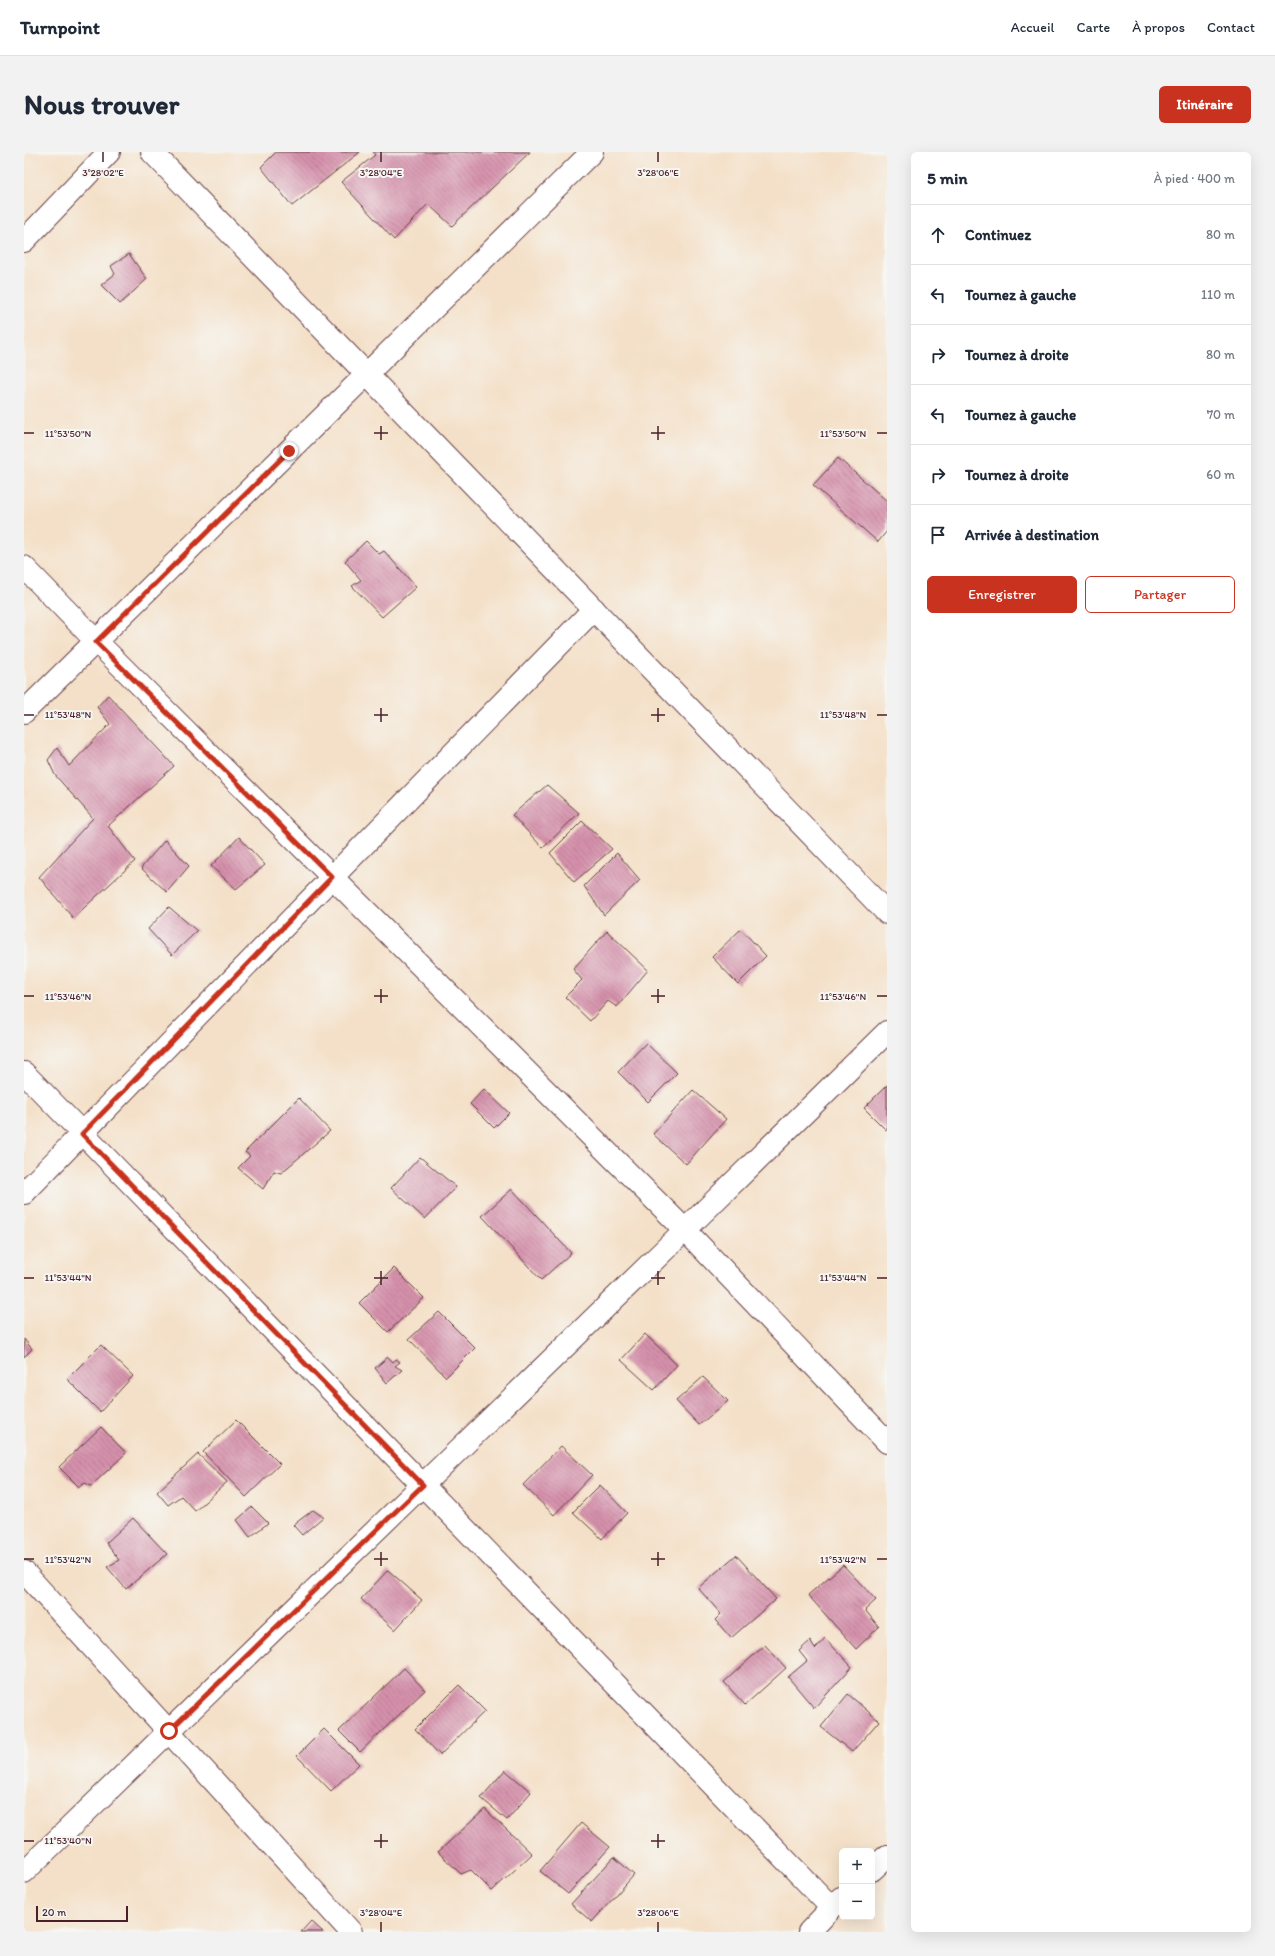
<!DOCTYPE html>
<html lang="fr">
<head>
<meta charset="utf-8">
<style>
  body { margin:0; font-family:Itim,sans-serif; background:#f2f2f3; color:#1f2937 }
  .controls { position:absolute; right:12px; bottom:12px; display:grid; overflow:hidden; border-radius:6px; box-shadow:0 4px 16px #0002 }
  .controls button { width:36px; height:36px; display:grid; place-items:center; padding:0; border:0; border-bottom:1px solid #e0e1e3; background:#fff; color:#1f2937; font:20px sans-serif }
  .scale { position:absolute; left:12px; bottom:10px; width:92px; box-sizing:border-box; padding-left:4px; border:2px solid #4a1f2b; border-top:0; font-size:11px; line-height:14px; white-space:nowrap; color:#4a1f2b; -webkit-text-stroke:3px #f6f6f2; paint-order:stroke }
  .stop { position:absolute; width:12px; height:12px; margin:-9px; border:3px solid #c8321e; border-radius:50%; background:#fff }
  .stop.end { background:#c8321e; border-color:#fff; box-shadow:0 1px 4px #0008 }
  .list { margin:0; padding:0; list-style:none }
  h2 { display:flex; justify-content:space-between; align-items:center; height:52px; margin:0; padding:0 16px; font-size:17px }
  h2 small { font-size:13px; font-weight:400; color:#747a83 }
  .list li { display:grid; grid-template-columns:26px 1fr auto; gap:12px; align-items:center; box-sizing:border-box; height:60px; padding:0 16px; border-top:1px solid #e0e1e3 }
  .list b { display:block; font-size:15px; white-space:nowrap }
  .list em { font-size:13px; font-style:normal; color:#747a83 }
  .actions { display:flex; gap:8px; padding:12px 16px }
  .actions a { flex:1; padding:9px 0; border:1px solid #c8321e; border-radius:6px; text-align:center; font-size:14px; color:#c8321e }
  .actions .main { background:#c8321e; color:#fff }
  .icon { flex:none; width:22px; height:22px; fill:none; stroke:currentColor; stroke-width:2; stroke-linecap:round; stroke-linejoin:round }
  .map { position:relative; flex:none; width:863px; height:1780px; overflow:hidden; border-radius:6px }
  header { display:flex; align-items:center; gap:24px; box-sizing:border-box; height:56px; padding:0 20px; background:#fff; border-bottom:1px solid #e0e1e3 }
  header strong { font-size:19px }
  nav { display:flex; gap:22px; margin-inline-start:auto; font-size:14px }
  .intro { display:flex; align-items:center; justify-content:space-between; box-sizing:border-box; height:96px; padding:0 24px }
  h1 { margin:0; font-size:28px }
  .button { padding:10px 18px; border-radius:6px; background:#c8321e; color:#fff; font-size:14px; font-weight:700 }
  main { display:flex; gap:24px; padding:0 24px }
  aside { flex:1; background:#fff; border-radius:6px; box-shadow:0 4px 16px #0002 }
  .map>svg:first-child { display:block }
  .building { fill:url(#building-back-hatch) }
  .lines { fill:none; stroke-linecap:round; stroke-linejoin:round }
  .minor-casing { stroke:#643c43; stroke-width:24 }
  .minor { stroke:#fff; stroke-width:22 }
  .route { stroke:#c8321e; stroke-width:5 }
  .ticks { fill:none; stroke:#4a1f2b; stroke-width:1.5 }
  .ticks-label { font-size:10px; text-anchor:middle; fill:#4a1f2b; stroke:#f6f6f2; stroke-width:4; stroke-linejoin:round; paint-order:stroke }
</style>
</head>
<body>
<header>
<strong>Turnpoint</strong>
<nav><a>Accueil</a><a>Carte</a><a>À propos</a><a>Contact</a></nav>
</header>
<div class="intro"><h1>Nous trouver</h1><a class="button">Itinéraire</a></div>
<main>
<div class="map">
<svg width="863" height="1780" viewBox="0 0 863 1780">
  <defs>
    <pattern id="building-back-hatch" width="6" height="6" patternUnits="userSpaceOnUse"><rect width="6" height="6" fill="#d591ab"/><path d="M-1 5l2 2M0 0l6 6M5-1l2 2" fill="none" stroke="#af768b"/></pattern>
  </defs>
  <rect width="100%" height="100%" fill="#f6f6f2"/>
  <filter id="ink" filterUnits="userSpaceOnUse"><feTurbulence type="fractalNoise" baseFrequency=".025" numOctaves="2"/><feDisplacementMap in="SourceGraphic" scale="8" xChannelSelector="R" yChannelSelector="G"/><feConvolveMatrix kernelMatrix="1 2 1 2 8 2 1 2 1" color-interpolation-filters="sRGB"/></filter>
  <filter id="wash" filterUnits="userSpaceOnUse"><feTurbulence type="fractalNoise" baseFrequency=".012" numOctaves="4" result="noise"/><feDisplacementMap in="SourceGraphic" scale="16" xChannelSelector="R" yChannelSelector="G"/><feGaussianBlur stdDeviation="0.9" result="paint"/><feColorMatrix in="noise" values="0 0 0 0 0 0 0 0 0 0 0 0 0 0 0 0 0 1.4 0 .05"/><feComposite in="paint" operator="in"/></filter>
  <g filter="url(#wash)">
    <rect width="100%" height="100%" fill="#f4e0c8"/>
    <g id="blocks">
      <!-- building -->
      <path class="building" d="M252,0H336L268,54L237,15Z
        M349,0H506L428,74L404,52L370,88L317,30L351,3Z
        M105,102L123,127L96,152L77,133L91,122L87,114Z
        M814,306L863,349V379L854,390L789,333Z
        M342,389L355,402L360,399L392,435L358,465L328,434L337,428L321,409Z
        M84,543L150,614L84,674L111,709L49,766L15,725L69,666L31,623L24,608L33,596L45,614L86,572L73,555Z
        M523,633L555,661L519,696L488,663Z
        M558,669L588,697L550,730L526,701Z
        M215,685L241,713L212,737L187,714Z
        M141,688L165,714L143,740L117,716Z
        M593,701L616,728L580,763L560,734Z
        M145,755L173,779L148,803L124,777Z
        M717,777L742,804L714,832L688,805Z
        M583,779L624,818L593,855L584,849L566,869L541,845L558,828L549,817Z
        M622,891L653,921L624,950L594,920Z
        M863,933V979L840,956Z
        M460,937L485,961L470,976L446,952Z
        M669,938L702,967L662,1012L629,982Z
        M275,946L306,979L257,1021L250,1019L239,1037L214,1016L226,1004L221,1000Z
        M396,1005L432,1035L401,1067L367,1036Z
        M488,1037L547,1101L517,1128L458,1064Z
        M370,1116L400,1146L364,1180L335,1151Z
        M415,1160L451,1196L422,1225L385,1187Z
        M621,1182L653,1213L630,1238L597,1208Z
        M0,1187L8,1197L0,1205Z
        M77,1193L109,1224L76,1260L43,1227Z
        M364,1205L369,1210L372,1207L376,1210L371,1214L378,1218L363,1231L351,1216Z
        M679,1225L704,1249L675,1273L652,1249Z
        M212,1268L256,1312L222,1345L179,1300Z
        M77,1275L102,1301L67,1334L61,1331L55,1335L35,1315Z
        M537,1294L568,1323L530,1363L499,1333Z
        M174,1302L203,1330L171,1359L157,1344L144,1353L133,1340Z
        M576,1333L603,1361L578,1387L549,1360Z
        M228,1355L244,1371L226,1385L213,1368Z
        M289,1358L299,1365L278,1383L269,1373Z
        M109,1366L143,1402L102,1437L83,1415L95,1408L82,1391Z
        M712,1403L752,1447L707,1486L691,1468L697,1462L674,1436Z
        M819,1413L852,1448L841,1458L855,1475L832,1497L784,1443Z
        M364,1418L398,1448L371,1478L337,1447Z
        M801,1486L828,1515L790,1556L764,1525L783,1509L775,1499L786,1489L791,1497Z
        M741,1493L762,1516L721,1553L700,1530Z
        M380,1516L401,1538L336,1600L315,1579Z
        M435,1533L461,1559L416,1603L391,1577Z
        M824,1542L855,1569L828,1600L797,1575Z
        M300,1577L335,1612L307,1639L273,1604Z
        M481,1618L507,1640L483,1668L457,1646Z
        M461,1657L508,1702L468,1739L447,1718L437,1722L414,1700Z
        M557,1671L586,1695L544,1742L516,1719Z
        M590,1705L610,1723L568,1770L547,1752Z
        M287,1769L299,1780H277Z"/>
    </g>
  </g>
  <g filter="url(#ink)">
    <use href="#blocks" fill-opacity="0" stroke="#643c43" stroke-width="1"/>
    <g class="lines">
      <!-- minor casing -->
      <g class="minor-casing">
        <path id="minor" d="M128,0L863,761
          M0,89L85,0
          M0,415L72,489L661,1078L863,1290
          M0,560L568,0
          M0,921L807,1755
          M0,1041L570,457
          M0,1420L327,1780
          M848,1718L863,1704
          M0,1720L661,1078L863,880
          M785,1780L817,1746"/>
      </g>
      <!-- minor -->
      <use href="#minor" class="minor"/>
    </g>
  </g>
  <g class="lines" filter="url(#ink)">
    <!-- route -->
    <path class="route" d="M145,1579L399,1333L58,982L308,725L72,490L265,299"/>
  </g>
  <!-- ticks -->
  <path class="ticks" d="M79,0V10M357,0V10M634,0V10M357,274V288M634,274V288M0,281H10M350,281H364M627,281H641M853,281H863M357,556V570M634,556V570M0,563H10M350,563H364M627,563H641M853,563H863M357,837V851M634,837V851M0,844H10M350,844H364M627,844H641M853,844H863M357,1119V1133M634,1119V1133M0,1126H10M350,1126H364M627,1126H641M853,1126H863M357,1400V1414M634,1400V1414M0,1407H10M350,1407H364M627,1407H641M853,1407H863M357,1682V1696M634,1682V1696M0,1689H10M350,1689H364M627,1689H641M357,1770V1780M634,1770V1780"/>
  <g class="ticks-label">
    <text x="79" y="24">3°28'02"E</text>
    <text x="357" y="24">3°28'04"E</text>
    <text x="634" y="24">3°28'06"E</text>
    <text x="44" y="285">11°53'50"N</text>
    <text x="819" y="285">11°53'50"N</text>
    <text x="44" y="566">11°53'48"N</text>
    <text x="819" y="566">11°53'48"N</text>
    <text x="44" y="848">11°53'46"N</text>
    <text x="819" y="848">11°53'46"N</text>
    <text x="44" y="1129">11°53'44"N</text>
    <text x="819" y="1129">11°53'44"N</text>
    <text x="44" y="1411">11°53'42"N</text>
    <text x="819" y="1411">11°53'42"N</text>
    <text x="44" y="1692">11°53'40"N</text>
    <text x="357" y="1764">3°28'04"E</text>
    <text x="634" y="1764">3°28'06"E</text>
  </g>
</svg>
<div class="controls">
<button>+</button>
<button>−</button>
</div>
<div class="scale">20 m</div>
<div class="stop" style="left:145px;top:1579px"></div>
<div class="stop end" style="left:265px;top:299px"></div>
</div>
<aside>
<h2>5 min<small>À pied · 400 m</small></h2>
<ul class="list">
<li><svg class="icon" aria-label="ahead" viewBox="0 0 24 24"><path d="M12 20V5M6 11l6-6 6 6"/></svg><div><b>Continuez</b></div><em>80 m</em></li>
<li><svg class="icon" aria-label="left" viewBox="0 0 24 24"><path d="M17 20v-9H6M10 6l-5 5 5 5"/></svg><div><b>Tournez à gauche</b></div><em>110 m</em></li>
<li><svg class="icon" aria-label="right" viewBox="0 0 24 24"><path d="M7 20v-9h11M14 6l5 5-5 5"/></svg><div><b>Tournez à droite</b></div><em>80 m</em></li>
<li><svg class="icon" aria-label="left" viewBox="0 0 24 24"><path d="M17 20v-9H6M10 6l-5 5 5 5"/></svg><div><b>Tournez à gauche</b></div><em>70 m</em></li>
<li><svg class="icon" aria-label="right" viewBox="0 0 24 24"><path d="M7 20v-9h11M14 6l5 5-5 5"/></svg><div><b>Tournez à droite</b></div><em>60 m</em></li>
<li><svg class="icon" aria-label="arrive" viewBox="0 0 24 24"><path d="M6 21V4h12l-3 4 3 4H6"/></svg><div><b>Arrivée à destination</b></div></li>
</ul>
<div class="actions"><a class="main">Enregistrer</a><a>Partager</a></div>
</aside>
</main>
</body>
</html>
